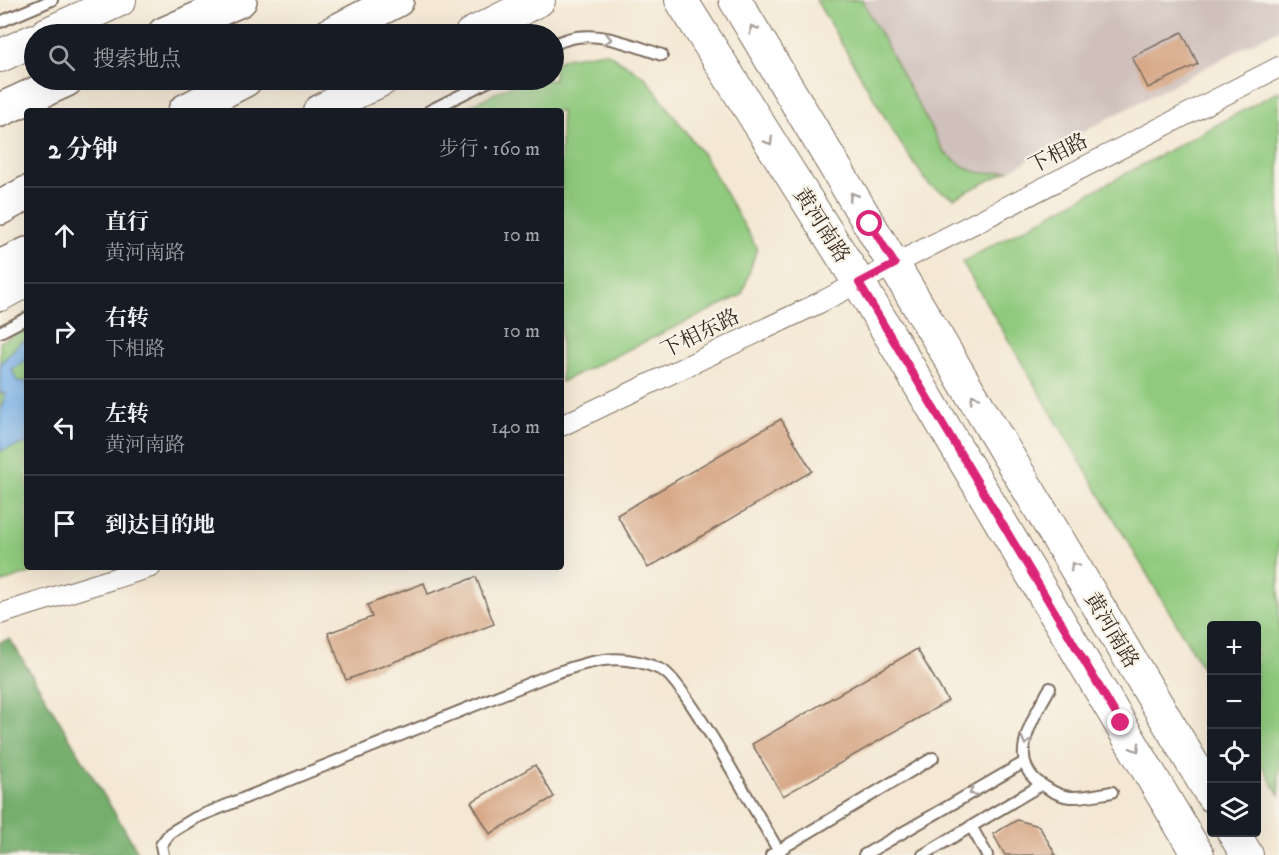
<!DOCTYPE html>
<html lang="zh">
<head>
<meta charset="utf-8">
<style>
  body { margin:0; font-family:"IM FELL DW Pica","Noto Serif SC",serif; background:#242831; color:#f1f3f6 }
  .controls { position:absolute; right:18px; bottom:18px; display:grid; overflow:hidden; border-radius:6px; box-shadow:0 6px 24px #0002 }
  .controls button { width:54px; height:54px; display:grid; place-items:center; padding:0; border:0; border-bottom:2px solid #363941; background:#171b24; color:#f1f3f6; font:30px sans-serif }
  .stop { position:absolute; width:18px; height:18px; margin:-14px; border:4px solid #db2777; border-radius:50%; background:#fff }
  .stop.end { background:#db2777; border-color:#fff; box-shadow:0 2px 6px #0008 }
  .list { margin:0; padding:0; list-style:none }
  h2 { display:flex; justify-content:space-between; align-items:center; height:78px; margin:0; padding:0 24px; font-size:26px }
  h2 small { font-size:20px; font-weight:400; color:#9ea1a6 }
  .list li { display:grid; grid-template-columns:39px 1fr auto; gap:18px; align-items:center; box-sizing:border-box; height:96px; padding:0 24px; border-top:2px solid #363941 }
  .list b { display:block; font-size:22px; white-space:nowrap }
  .list p { margin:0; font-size:20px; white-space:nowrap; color:#9ea1a6 }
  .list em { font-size:20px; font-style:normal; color:#9ea1a6 }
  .icon { flex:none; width:33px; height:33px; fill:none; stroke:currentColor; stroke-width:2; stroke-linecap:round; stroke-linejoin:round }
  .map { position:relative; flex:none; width:1279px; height:855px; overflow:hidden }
  .search { position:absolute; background:#171b24; box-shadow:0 6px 24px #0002; left:24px; top:24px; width:540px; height:66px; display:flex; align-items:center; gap:15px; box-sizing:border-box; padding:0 21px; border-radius:33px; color:#9ea1a6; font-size:22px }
  .panel { position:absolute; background:#171b24; box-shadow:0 6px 24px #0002; left:24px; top:108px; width:540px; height:462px; border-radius:6px }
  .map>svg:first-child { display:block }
  .industrial { fill:#cfc0bb }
  .green { fill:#90ca7e; stroke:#667a4e; stroke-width:1.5 }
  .forest { fill:#74ae6d; stroke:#586c46; stroke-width:1.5 }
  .water { fill:#7ab3ea; stroke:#5a6e84; stroke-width:1.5 }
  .building { fill:#d7a887 }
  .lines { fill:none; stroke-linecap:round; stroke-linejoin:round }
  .lane-casing { stroke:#7c6c5e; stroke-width:14 }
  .street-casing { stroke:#7c6c5e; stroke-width:22 }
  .primary-casing { stroke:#7c6c5e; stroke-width:34 }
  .highway-casing { stroke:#7c6c5e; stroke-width:36 }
  .lane { stroke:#fff; stroke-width:10 }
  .street { stroke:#fff; stroke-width:20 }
  .primary { stroke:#fff; stroke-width:32 }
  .highway { stroke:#fff; stroke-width:33 }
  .oneway { stroke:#a79f9a }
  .route { stroke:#db2777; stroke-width:8 }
  .labels { text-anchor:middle; stroke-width:4.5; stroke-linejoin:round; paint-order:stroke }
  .street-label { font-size:21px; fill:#3b2a1e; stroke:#f7f3e8 }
</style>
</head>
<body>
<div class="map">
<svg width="1279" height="855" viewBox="0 0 1279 855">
  <rect width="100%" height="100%" fill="#f7f3e8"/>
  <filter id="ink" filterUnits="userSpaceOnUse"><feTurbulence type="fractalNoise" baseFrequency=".0167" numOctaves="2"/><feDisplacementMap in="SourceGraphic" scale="12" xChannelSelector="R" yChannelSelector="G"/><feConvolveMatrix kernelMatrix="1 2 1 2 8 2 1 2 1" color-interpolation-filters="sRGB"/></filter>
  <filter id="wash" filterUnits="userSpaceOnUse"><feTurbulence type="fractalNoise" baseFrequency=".008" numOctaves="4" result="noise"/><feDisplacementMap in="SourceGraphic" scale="24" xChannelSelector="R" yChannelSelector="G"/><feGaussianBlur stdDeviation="1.35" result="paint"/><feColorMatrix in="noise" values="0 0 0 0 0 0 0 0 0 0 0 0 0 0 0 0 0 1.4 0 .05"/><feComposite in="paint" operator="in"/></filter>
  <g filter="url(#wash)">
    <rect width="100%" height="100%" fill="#f4e8d4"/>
    <!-- industrial -->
    <path class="industrial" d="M862,0H1279V29L1010,170L988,176L966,169L944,152Z"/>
    <!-- green -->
    <path class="green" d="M816,0H862L944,152C968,171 978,178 1010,170L954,198L929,185L899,141Z
      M606,52L645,77L704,156L757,248L742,295L561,382V111H459L522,80H554V64L565,58Z
      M1279,91V795L1257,757L1256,626H1212L1211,682L962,262Z
      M27,328V567H48L0,583V342Z"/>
    <!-- forest -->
    <path class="forest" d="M10,639L140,855H0V642Z"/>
    <!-- water -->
    <path class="water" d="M27,340V360L12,369L17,381L27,382V443L0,451V412L6,394L0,393V364L21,342Z"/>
    <g id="blocks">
      <!-- building -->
      <path class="building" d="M1182,32L1198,64L1148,88L1132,57Z
        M781,419L812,471L648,568L617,515Z
        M476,577L494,624L346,680L328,633L372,617L367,605L424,583L428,594Z
        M917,649L948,701L783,796L752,744Z
        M535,765L554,797L490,834L471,802Z
        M1017,820L1039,826L1056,855H1005L993,834Z"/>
    </g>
  </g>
  <g filter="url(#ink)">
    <use href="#blocks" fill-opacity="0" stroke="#7c6c5e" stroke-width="1.5"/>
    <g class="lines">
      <!-- lane casing -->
      <g class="lane-casing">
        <path id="lane" d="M0,22L52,0
          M554,45C587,25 629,44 662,55
          M429,111L491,80
          M0,332L27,318
          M1050,688C1033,718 1004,763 1044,786C1051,791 1061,796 1070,797C1083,798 1099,794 1112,792
          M971,826L987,855
          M163,855L161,845L170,833L195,818L555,673C595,660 621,651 662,670C684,680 763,825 781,855
          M771,855L933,758
          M864,855L1023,763
          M923,855L1041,785"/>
      </g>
      <!-- street casing -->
      <g class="street-casing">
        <path id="street" d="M561,426L819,303L1279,67
          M0,614L151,567"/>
      </g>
      <!-- primary casing -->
      <g class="primary-casing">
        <path id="primary" d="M681,0L859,283L1198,855
          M735,0L1212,796
          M46,34L120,0
          M471,34L539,0
          M0,56L34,40
          M319,111L382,80
          M0,295L27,280
          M1233,832L1247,855"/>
      </g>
      <!-- highway casing -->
      <g class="highway-casing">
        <path id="highway" d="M164,34L240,0
          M331,34L397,0
          M0,110L66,80
          M185,111L245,80
          M0,208L27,193
          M0,267L27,254"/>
      </g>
      <!-- lane -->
      <use href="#lane" class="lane"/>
      <!-- street -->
      <use href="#street" class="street"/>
      <!-- primary -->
      <use href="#primary" class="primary"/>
      <!-- highway -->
      <use href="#highway" class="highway"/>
    </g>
    <!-- one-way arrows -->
    <defs><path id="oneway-chevron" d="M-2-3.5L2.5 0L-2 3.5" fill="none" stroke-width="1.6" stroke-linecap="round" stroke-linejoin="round" transform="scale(1.5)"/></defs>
    <g class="oneway">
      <use href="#oneway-chevron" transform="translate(753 29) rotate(-121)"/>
      <use href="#oneway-chevron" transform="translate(608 39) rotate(10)"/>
      <use href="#oneway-chevron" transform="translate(769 141) rotate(58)"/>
      <use href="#oneway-chevron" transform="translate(853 196) rotate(-121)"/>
      <use href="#oneway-chevron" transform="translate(974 398) rotate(-121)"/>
      <use href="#oneway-chevron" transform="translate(1074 566) rotate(-121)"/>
      <use href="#oneway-chevron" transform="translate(1026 741) rotate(105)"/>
      <use href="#oneway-chevron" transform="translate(1136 748) rotate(60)"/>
      <use href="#oneway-chevron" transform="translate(973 792) rotate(150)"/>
    </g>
  </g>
  <g class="lines" filter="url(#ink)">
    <!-- route -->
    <path class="route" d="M870,224L895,264L859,283L1121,723"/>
  </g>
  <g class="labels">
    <!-- street labels -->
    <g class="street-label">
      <text transform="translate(1058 153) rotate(-27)" y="7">下相路</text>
      <text transform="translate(822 225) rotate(57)" y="7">黄河南路</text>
      <text transform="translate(700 333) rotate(-26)" y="7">下相东路</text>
      <text transform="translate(1112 630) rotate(59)" y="7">黄河南路</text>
    </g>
  </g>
</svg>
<div class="controls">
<button>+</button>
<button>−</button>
<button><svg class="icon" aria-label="locate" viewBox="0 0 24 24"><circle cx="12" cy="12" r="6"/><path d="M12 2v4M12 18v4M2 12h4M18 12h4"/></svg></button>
<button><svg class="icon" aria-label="layers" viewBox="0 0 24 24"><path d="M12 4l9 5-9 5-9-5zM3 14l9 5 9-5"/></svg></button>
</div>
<div class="stop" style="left:870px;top:224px"></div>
<div class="stop end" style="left:1121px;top:723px"></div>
<div class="search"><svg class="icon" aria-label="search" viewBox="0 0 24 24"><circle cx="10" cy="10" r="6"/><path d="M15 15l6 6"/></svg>搜索地点</div>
<section class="panel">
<h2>2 分钟<small>步行 · 160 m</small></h2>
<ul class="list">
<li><svg class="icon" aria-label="ahead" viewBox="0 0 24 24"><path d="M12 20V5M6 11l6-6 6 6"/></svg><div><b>直行</b><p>黄河南路</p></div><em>10 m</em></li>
<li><svg class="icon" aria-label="right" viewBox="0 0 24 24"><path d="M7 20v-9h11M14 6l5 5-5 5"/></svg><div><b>右转</b><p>下相路</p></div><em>10 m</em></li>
<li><svg class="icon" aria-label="left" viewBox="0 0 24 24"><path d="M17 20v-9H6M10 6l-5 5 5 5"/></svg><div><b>左转</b><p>黄河南路</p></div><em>140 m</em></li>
<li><svg class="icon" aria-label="arrive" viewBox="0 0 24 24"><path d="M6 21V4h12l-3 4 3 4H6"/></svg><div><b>到达目的地</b></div></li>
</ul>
</section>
</div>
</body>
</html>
